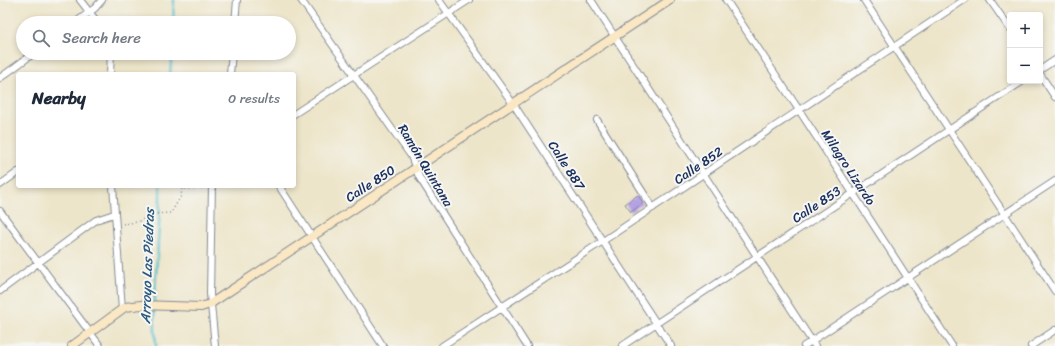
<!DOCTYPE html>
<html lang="en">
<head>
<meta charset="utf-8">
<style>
  body { margin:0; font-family:Sriracha,sans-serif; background:#f2f2f3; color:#1f2937 }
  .controls { position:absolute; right:12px; top:12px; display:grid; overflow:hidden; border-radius:4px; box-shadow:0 2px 6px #0003 }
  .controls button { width:36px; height:36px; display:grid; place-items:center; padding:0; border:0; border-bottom:1px solid #e0e1e3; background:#fff; color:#1f2937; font:20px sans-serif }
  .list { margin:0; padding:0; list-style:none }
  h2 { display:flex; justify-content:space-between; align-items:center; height:52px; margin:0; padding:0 16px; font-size:17px }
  h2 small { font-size:13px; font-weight:400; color:#747a83 }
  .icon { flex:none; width:22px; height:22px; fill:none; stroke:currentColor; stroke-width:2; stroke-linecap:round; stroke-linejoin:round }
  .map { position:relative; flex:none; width:1055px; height:346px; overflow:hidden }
  .search { position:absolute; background:#fff; box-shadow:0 2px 6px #0003; left:16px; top:16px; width:280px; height:44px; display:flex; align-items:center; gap:10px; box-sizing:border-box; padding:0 14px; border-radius:22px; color:#747a83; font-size:15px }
  .panel { position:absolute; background:#fff; box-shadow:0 2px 6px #0003; left:16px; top:72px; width:280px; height:116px; border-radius:4px }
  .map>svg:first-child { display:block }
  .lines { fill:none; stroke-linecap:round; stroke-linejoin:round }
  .stream { stroke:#54c0cf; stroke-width:2.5 }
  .building { fill:#b49fe5 }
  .minor-casing { stroke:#848a94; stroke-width:8 }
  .secondary-casing { stroke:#848a94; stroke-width:10 }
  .path { stroke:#848a94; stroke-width:1.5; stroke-dasharray:1 3; stroke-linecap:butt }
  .minor { stroke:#fff; stroke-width:6 }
  .secondary { stroke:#fae7c3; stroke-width:8 }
  .labels { text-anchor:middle; stroke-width:4; stroke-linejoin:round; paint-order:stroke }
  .street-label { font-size:13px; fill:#1b2f5e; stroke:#f6f6f2 }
  .water-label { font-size:14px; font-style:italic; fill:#2c5a80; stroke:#f6f6f2 }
</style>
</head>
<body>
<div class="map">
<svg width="1055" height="346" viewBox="0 0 1055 346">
  <rect width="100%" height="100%" fill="#f6f6f2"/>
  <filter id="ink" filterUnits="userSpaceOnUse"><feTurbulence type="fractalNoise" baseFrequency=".025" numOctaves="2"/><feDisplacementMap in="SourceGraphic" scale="8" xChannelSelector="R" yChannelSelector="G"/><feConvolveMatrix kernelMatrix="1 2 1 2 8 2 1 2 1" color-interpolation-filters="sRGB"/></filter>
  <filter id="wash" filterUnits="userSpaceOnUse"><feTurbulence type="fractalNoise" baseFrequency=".012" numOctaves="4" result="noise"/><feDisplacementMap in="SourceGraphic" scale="16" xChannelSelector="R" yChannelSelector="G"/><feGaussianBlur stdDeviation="0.9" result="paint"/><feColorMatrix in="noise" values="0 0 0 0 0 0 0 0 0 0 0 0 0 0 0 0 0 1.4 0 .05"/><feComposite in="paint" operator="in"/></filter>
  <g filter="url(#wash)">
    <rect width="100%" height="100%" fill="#ede5c9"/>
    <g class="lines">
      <!-- stream -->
      <path class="stream" d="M173,23L174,0
        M170,74L172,53
        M156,346C151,293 161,239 160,186"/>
    </g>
    <g id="blocks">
      <!-- building -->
      <path class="building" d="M638,195L643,203L631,212L625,204Z"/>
    </g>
  </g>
  <g filter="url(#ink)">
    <use href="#blocks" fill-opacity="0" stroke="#848a94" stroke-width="1"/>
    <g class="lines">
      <!-- minor casing -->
      <g class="minor-casing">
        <path id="minor" d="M80,0L98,23
          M301,0L411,156L419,177L527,346
          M439,0L514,105L671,346
          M591,0L815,346
          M726,0L799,110L952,346
          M864,0L1055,291
          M990,0L1010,29
          M75,23L95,8L102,0
          M235,23L237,0
          M1040,70L1055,60
          M110,74L111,53
          M230,74L232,53
          M1040,74L1055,97
          M0,78L34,53
          M294,114L469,0
          M597,120L653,208
          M0,185L18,172
          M113,186L122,309
          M212,186L210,294L215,346
          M279,186L383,346
          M0,211L100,346
          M0,291L96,220L114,214
          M442,346L603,241L964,0
          M622,346L1023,81
          M804,346L1055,181
          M1031,346L1055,330"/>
      </g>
      <!-- secondary casing -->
      <g class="secondary-casing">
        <path id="secondary" d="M72,346L125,307L141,305L201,307L210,304L670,0"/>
      </g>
      <!-- path -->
      <path class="path" d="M123,224L137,222L154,214L171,213L181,196L182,189L205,188"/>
      <!-- minor -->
      <use href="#minor" class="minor"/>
      <!-- secondary -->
      <use href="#secondary" class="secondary"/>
    </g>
  </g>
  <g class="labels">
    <!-- street labels -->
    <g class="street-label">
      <text transform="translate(426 165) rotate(59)" y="5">Ramón Quintana</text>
      <text transform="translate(567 165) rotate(57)" y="5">Calle 887</text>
      <text transform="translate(698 165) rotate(-34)" y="5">Calle 852</text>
      <text transform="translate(849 167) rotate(57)" y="5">Milagro Lizardo</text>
      <text transform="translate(370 183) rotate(-33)" y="5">Calle 850</text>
      <text transform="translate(816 204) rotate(-33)" y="5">Calle 853</text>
    </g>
    <!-- water labels -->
    <g class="water-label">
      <text transform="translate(147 266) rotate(-88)" y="5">Arroyo Las Piedras</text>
    </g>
  </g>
</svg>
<div class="controls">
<button>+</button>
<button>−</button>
</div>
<div class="search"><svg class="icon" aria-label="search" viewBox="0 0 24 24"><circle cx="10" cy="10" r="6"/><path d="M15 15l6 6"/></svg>Search here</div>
<section class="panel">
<h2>Nearby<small>0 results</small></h2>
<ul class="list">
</ul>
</section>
</div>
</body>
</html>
